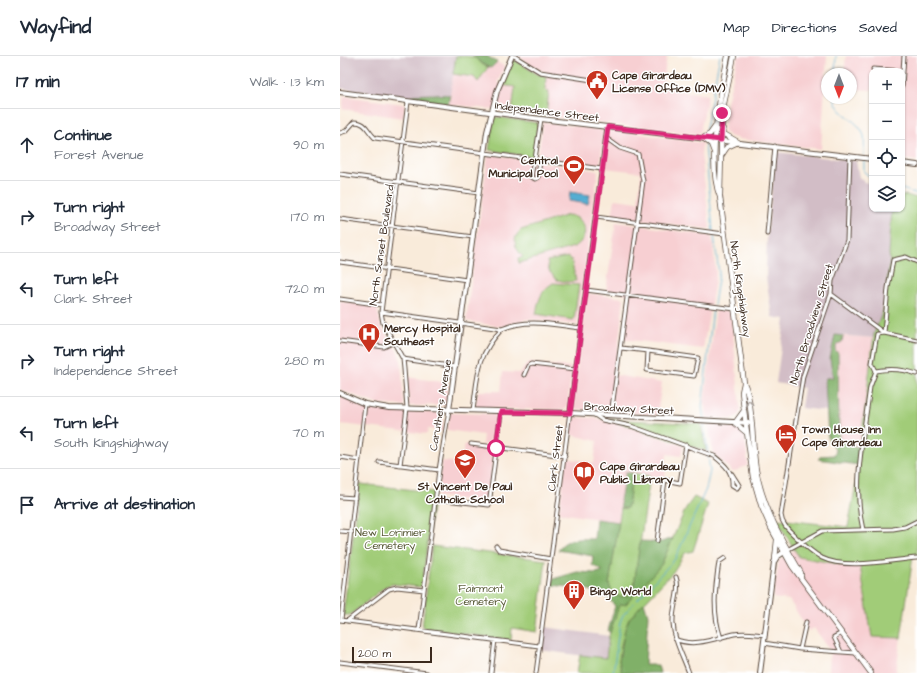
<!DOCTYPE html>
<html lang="en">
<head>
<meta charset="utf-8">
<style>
  body { margin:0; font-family:"Architects Daughter",sans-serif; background:#f2f2f3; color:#1f2937 }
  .controls { position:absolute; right:12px; top:12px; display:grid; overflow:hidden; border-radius:8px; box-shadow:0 1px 3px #0004 }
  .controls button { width:36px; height:36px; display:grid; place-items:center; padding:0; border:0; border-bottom:1px solid #e0e1e3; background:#fff; color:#1f2937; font:20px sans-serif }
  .compass { position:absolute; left:481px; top:12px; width:36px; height:36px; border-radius:50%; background:#fff; box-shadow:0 1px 3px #0004; rotate:180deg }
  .scale { position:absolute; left:12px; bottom:10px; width:80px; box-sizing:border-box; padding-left:4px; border:2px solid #3b2a1e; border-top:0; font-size:11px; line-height:14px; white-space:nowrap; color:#3b2a1e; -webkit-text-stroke:3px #fff; paint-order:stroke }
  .stop { position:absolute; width:12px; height:12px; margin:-9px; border:3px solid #db2777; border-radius:50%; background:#fff }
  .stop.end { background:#db2777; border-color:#fff; box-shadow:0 1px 4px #0008 }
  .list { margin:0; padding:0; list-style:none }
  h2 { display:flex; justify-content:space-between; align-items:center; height:52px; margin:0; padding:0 16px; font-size:17px }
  h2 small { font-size:13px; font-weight:400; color:#747a83 }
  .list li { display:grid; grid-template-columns:26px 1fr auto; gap:12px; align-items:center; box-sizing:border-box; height:72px; padding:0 16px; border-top:1px solid #e0e1e3 }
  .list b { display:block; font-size:15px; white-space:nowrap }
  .list p { margin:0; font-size:13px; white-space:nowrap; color:#747a83 }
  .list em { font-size:13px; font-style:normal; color:#747a83 }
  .icon { flex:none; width:22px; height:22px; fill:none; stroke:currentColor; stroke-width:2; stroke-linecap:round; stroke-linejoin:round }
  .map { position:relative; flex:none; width:577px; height:617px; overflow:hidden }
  header { display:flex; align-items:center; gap:24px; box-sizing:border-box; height:56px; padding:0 20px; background:#fff; border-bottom:1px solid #e0e1e3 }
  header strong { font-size:19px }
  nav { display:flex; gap:22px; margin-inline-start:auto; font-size:14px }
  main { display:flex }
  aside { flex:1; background:#fff }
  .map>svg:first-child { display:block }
  .built { fill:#f7cfd2 }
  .industrial { fill:#d2bdc6 }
  .green { fill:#a1cc78; stroke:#6e7b4b }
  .forest { fill:#80b068; stroke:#5e6d43 }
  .water { fill:#55add2; stroke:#486c78 }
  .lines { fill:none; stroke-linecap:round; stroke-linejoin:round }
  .stream { stroke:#55add2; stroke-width:1 }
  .street-casing { stroke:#58473a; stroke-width:5 }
  .secondary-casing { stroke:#58473a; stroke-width:6 }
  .primary-casing { stroke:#58473a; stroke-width:6 }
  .street { stroke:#fff; stroke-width:3 }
  .secondary { stroke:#fff; stroke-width:4 }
  .primary { stroke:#fff; stroke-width:4.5 }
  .oneway { stroke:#a79f9a }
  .route { stroke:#db2777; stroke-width:5 }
  .labels { text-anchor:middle; stroke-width:3; stroke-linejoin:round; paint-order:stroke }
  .poi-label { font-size:11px; font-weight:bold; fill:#3b2a1e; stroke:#fff; text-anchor:start }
  .street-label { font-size:11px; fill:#3b2a1e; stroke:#fff }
  .park-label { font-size:11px; fill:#5a5b39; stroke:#fff }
</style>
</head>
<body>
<header>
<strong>Wayfind</strong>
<nav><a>Map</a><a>Directions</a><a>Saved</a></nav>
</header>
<main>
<aside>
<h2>17 min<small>Walk · 1.3 km</small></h2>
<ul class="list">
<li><svg class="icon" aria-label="ahead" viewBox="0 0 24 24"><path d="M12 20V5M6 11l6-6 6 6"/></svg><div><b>Continue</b><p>Forest Avenue</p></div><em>90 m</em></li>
<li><svg class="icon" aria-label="right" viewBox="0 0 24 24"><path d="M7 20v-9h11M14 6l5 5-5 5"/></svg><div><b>Turn right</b><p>Broadway Street</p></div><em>170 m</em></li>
<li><svg class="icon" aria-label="left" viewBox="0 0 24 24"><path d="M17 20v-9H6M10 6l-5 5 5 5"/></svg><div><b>Turn left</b><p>Clark Street</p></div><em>720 m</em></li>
<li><svg class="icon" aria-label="right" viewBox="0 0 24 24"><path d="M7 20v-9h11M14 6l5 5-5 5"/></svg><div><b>Turn right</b><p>Independence Street</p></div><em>280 m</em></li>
<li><svg class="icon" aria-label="left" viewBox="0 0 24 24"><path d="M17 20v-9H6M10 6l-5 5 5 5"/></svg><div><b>Turn left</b><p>South Kingshighway</p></div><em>70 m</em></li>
<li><svg class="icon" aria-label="arrive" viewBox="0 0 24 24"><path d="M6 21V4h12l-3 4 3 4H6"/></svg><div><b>Arrive at destination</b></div></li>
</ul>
</aside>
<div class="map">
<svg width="577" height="617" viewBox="0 0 577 617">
  <rect width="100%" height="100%" fill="#fff"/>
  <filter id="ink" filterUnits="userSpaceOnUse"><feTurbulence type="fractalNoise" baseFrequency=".025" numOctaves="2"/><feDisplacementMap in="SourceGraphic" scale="8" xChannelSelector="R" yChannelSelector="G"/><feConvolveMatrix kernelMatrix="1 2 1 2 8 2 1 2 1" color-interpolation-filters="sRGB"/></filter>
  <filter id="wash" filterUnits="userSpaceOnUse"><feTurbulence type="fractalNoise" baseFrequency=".012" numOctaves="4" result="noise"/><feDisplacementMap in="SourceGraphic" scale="16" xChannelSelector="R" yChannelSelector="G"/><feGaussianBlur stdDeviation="0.9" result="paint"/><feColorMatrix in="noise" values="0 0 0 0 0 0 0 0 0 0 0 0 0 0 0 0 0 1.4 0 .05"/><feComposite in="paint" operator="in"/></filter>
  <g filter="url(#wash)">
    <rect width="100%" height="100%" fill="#f9ebda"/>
    <!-- built -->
    <path class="built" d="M178,0H327L322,32L368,39L360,76L357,78L206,60L209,35L205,34L207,16L195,12Z
      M398,0H487L481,93L399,83L389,80L384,75L387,47Z
      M506,0H577V105L562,103V15H532V34L511,33V18H504Z
      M157,6L165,11L157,27L175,31L172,56L108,48L113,18L134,21L144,19L148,11L152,12Z
      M4,40L63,48L65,51L63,62L2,53Z
      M203,66L264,74L260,109L259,110L199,102L198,101Z
      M272,74L362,87L361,98L370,173L272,161L275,143L298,146L301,120L300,116L264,112L269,76Z
      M148,98L258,115L237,269L187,263L163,271L126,265Z
      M276,166L372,180L376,218L363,293L283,283L289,238L266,235Z
      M247,237L284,242L275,319L322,327L317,359L232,353Z
      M0,245L37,251L41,270L57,295L61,305L64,350L37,348L0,334Z
      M376,253L391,256L400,352L399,359L391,363L367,362L364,347Z
      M503,280L534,282L520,392L499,385L498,368L499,317L495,295L497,288L502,286Z
      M188,307L232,311L227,351L224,354L135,352L138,335H161L163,316L180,317Z
      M67,321L109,327L106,349L69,350Z
      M0,340L37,354L103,357V375L88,373L87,378L1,368Z
      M110,357L158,358L154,390L142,388L143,379L107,374Z
      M232,361L254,362L293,372L341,389L343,391L341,400L327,398L325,422L286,417L280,444L279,466L219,457L226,402L254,407L257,385L229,378Z
      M368,368L397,372L402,374L405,381L408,409L393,416L373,397Z
      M124,388L154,393L147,447L97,440L102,405L122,407Z
      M455,494L459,501L465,503L520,510L532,581L561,582L556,617H489L490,594L474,572L469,575L449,544L433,542L439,504Z"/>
    <!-- industrial -->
    <path class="industrial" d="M0,0H116L110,39H74L70,42L0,32Z
      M436,96L516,105L519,121L524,126L532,128V153H552L549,198L550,204L541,261L534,282L495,279L490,303L493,322H486L485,324L487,355L461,352L464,332L436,327L445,263L432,261L426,221L427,180Z
      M204,571L269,580L266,603L200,594Z"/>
    <!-- green -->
    <path class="green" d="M116,0C123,0 132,0 137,3C141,7 142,9 148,11L138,26L134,21L113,18Z
      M173,3L197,18L206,20L205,34L209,35L206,60L172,56L175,31L161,29Z
      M156,61L198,67L193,101L149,94L154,63Z
      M566,139L577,142V499L573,500L561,582L532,581L520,510L498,508L459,501L436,463L508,471L515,433L534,278L543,255L550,204L549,198L552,153H562V140Z
      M228,159C247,161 251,182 234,191L179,207L178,203L183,201C175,192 171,183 181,174Z
      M228,201L231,203L236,225L227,226L217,224L209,215L207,205Z
      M213,227L239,229L234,263L233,264L196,258C199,244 200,235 213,227Z
      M267,363L361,368L366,395Z
      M292,417L310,420L294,530L288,540L281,541L272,537L269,528L281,452H286L289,444Z
      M20,428L94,436L82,529L80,531L53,528L46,530L10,559H3Z
      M354,441L368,448L353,495L345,497L333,516L289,563L281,589L279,605L282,617H237L240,599L266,602L269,580L279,549L321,509L346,452Z
      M92,490L206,504L197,576L172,572L171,584L82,572Z"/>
    <!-- forest -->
    <path class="forest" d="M132,0H147L157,6L151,12C142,9 140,5 132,0Z
      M92,38L110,39L108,48L70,42L73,39Z
      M495,279L503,280L502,286L497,288L495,294L498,297L499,385L520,392L518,409L478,403L481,400L494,399L496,395L488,382L485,324L486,322H493L490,303Z
      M286,416L292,417L289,444L287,452H281L280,444Z
      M256,463L279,466L269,528L272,537L281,541L288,540L294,530L300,485L321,486L333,482L321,509L286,548L279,549L270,577L268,575L275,550C262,531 233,532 212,529L213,523L237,516L256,517L263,515L252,509L253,500L218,494C226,481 240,483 254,483Z
      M304,546L308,559L305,609H318L320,617H282L279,605L285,573L289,563Z"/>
    <!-- water -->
    <path class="water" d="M230,136L250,139L248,148L229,145Z"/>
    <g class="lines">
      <!-- stream -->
      <path class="stream" d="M495,18L496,0
        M494,42C497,59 520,64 524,80C525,86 524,94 524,100
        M365,77L380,0
        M365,87L373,175
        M524,103V116L532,122
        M562,133L577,138
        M374,249L379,217L374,179
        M364,364L362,351L373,252
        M273,617L280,566L283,559L335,503L366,433L370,415L364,367"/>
    </g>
  </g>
  <g filter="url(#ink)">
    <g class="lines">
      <!-- street casing -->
      <g class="street-casing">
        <path id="street" d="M174,0L200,16L252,24
          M533,13L561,15
          M562,30L564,0
          M0,77L6,75L14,66C27,66 27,75 35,82L262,113
          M266,82L280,92L298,98L303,125L271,359
          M510,100L507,184L492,225L491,238L463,320L441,459C442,469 449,474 456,481C464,489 473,497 482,502C506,514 551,504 577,502
          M194,103L191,121L195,123L198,122L200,104
          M195,103L201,63
          M0,118L139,137
          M256,161L384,178
          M0,163L133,181
          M427,178L435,90
          M0,206L127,224
          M246,234L395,253
          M491,238L544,277L577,284
          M0,243L42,249
          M41,256L162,273C188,262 214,269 241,272
          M0,285L44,291L54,286
          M281,292L308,295
          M308,295L358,302L354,320L307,314Z
          M63,303L116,311
          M536,315C551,312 563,313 577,318
          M184,319L188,310L191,308L236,313
          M133,354C138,320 136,300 162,273
          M253,358L262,364L291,370L374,400C384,408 393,415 392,429L397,432L399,429L392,418
          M131,388L225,400
          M0,401L19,404
          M39,406L99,414
          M60,409L67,352L64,313L63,303L43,267L41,256L68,46
          M0,441L15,442
          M96,443L149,449L161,356
          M523,474C512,427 524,378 530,331L536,315L532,307L537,278L544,277L548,232L553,204L566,201L577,206
          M0,475L12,476
          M317,485L325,424L340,427L346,389
          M156,490L159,494L211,503
          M447,494L482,475L553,473L565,471L577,465
          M336,521C341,534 332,552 333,567C334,585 343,600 349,617
          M0,564L199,590
          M1,564L25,348
          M7,565L49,533L57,531L84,534
          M79,574L99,414L109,354
          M381,582C372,557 375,532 379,506L385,502
          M335,583C354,592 376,582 394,578C404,576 415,578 425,579
          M424,587L460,593L516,597
          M460,593L466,566
          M501,596L494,581L502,577
          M0,606L87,617
          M151,617L155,584
          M196,617L267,71"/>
      </g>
      <!-- secondary casing -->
      <g class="secondary-casing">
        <path id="secondary" d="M0,36L201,63L532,103
          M562,107L577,109
          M0,337L25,348L49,352L230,357L411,367
          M109,354L147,76L157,35L172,0
          M420,617L434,506L437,501L447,494"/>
      </g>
      <!-- primary casing -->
      <g class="primary-casing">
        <path id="primary" d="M388,0C381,36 366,106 380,141L404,327L402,336L404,354L413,421L421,449L431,472L452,510L531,617
          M383,73L384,78L398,86
          M374,96L371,88L363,82L370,78L375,71
          M381,100L387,91L398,86
          M380,139L382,57L394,0
          M404,327C413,345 412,391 416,414C423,452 442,485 461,517V520
          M403,356L395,367L407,377
          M435,503L437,484"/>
      </g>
      <!-- street -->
      <use href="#street" class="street"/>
      <!-- secondary -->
      <use href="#secondary" class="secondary"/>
      <!-- primary -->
      <use href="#primary" class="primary"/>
    </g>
    <!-- one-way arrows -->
    <defs><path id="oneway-chevron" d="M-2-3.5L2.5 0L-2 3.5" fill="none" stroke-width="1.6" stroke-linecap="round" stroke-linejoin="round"/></defs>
    <use class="oneway" href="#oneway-chevron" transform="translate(409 347) rotate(-96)"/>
  </g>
  <g class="lines" filter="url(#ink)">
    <!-- route -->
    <path class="route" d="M156,392L161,356L230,357L268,71L381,84L382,57"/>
  </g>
  <!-- icons -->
  <defs>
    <g id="civic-pin" transform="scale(1.15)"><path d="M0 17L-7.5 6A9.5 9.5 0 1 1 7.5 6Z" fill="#c8321e" stroke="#fff"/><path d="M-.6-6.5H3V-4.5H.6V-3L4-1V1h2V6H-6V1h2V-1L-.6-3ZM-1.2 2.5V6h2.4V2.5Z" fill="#fff"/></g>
    <g id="stadium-pin" transform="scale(1.15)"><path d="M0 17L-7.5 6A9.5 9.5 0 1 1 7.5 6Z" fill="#c8321e" stroke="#fff"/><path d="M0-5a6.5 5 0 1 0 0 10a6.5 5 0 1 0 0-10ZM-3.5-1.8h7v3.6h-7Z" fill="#fff"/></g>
    <g id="hospital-pin" transform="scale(1.15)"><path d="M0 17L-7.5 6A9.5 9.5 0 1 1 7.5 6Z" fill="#c8321e" stroke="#fff"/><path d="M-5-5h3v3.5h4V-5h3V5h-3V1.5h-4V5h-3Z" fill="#fff"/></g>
    <g id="hotel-pin" transform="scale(1.15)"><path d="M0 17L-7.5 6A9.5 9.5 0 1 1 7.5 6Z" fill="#c8321e" stroke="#fff"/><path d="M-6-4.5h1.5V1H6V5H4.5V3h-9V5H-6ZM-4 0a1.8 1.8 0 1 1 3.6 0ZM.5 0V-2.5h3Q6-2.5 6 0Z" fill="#fff"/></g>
    <g id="school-pin" transform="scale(1.15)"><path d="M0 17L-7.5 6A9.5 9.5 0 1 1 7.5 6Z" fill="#c8321e" stroke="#fff"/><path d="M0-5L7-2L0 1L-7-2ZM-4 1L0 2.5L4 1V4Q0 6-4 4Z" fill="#fff"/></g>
    <g id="library-pin" transform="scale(1.15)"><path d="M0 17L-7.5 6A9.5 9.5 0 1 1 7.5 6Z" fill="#c8321e" stroke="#fff"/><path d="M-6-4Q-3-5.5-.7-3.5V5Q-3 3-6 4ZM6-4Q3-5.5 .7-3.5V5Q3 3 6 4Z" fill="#fff"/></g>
    <g id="building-pin" transform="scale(1.15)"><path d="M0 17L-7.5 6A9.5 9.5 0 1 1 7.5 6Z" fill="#c8321e" stroke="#fff"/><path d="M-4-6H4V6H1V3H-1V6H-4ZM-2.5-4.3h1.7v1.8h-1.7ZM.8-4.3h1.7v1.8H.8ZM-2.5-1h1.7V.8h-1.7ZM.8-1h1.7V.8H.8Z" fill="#fff"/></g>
  </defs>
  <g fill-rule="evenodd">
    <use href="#civic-pin" x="257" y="25"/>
    <use href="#stadium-pin" x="234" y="110"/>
    <use href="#hospital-pin" x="29" y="278"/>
    <use href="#hotel-pin" x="446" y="379"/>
    <use href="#school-pin" x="125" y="404"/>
    <use href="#library-pin" x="244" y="416"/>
    <use href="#building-pin" x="234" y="535"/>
  </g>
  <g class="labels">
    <!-- poi labels -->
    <g class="poi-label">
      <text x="272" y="23">Cape Girardeau<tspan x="272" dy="13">License Office (DMV)</tspan></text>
      <text x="218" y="108" text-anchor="end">Central<tspan x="218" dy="13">Municipal Pool</tspan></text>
      <text x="44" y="276">Mercy Hospital<tspan x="44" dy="13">Southeast</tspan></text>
      <text x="462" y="377">Town House Inn<tspan x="462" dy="13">Cape Girardeau</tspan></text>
      <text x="260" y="414">Cape Girardeau<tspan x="260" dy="13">Public Library</tspan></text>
      <text x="125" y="434" text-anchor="middle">St Vincent De Paul<tspan x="125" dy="13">Catholic School</tspan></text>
      <text x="250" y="539">Bingo World</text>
    </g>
    <!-- street labels -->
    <g class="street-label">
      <text transform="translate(207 55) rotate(7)" y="4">Independence Street</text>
      <text transform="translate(41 189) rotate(-82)" y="4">North Sunset Boulevard</text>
      <text transform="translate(401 233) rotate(82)" y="4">North Kingshighway</text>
      <text transform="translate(471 268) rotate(-73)" y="4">North Broadview Street</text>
      <text transform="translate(100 349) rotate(-81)" y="4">Caruthers Avenue</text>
      <text transform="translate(289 352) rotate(3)" y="4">Broadway Street</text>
      <text transform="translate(215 402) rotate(-83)" y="4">Clark Street</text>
    </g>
    <!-- park labels -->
    <g class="park-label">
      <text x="50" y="480">New Lorimier<tspan x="50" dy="13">Cemetery</tspan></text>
      <text x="141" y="536">Fairmont<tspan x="141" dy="13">Cemetery</tspan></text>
    </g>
  </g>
</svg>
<div class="controls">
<button>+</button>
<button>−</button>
<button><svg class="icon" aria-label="locate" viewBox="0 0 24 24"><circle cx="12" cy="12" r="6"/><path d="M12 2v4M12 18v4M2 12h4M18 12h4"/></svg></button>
<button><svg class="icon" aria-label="layers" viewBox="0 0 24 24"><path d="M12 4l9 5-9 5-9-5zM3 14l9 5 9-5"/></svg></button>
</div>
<svg class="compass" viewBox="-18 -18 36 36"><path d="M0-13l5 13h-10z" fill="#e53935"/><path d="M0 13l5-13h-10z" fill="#747a83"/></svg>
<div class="scale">200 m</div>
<div class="stop" style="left:156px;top:392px"></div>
<div class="stop end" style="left:382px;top:57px"></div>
</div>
</main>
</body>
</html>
